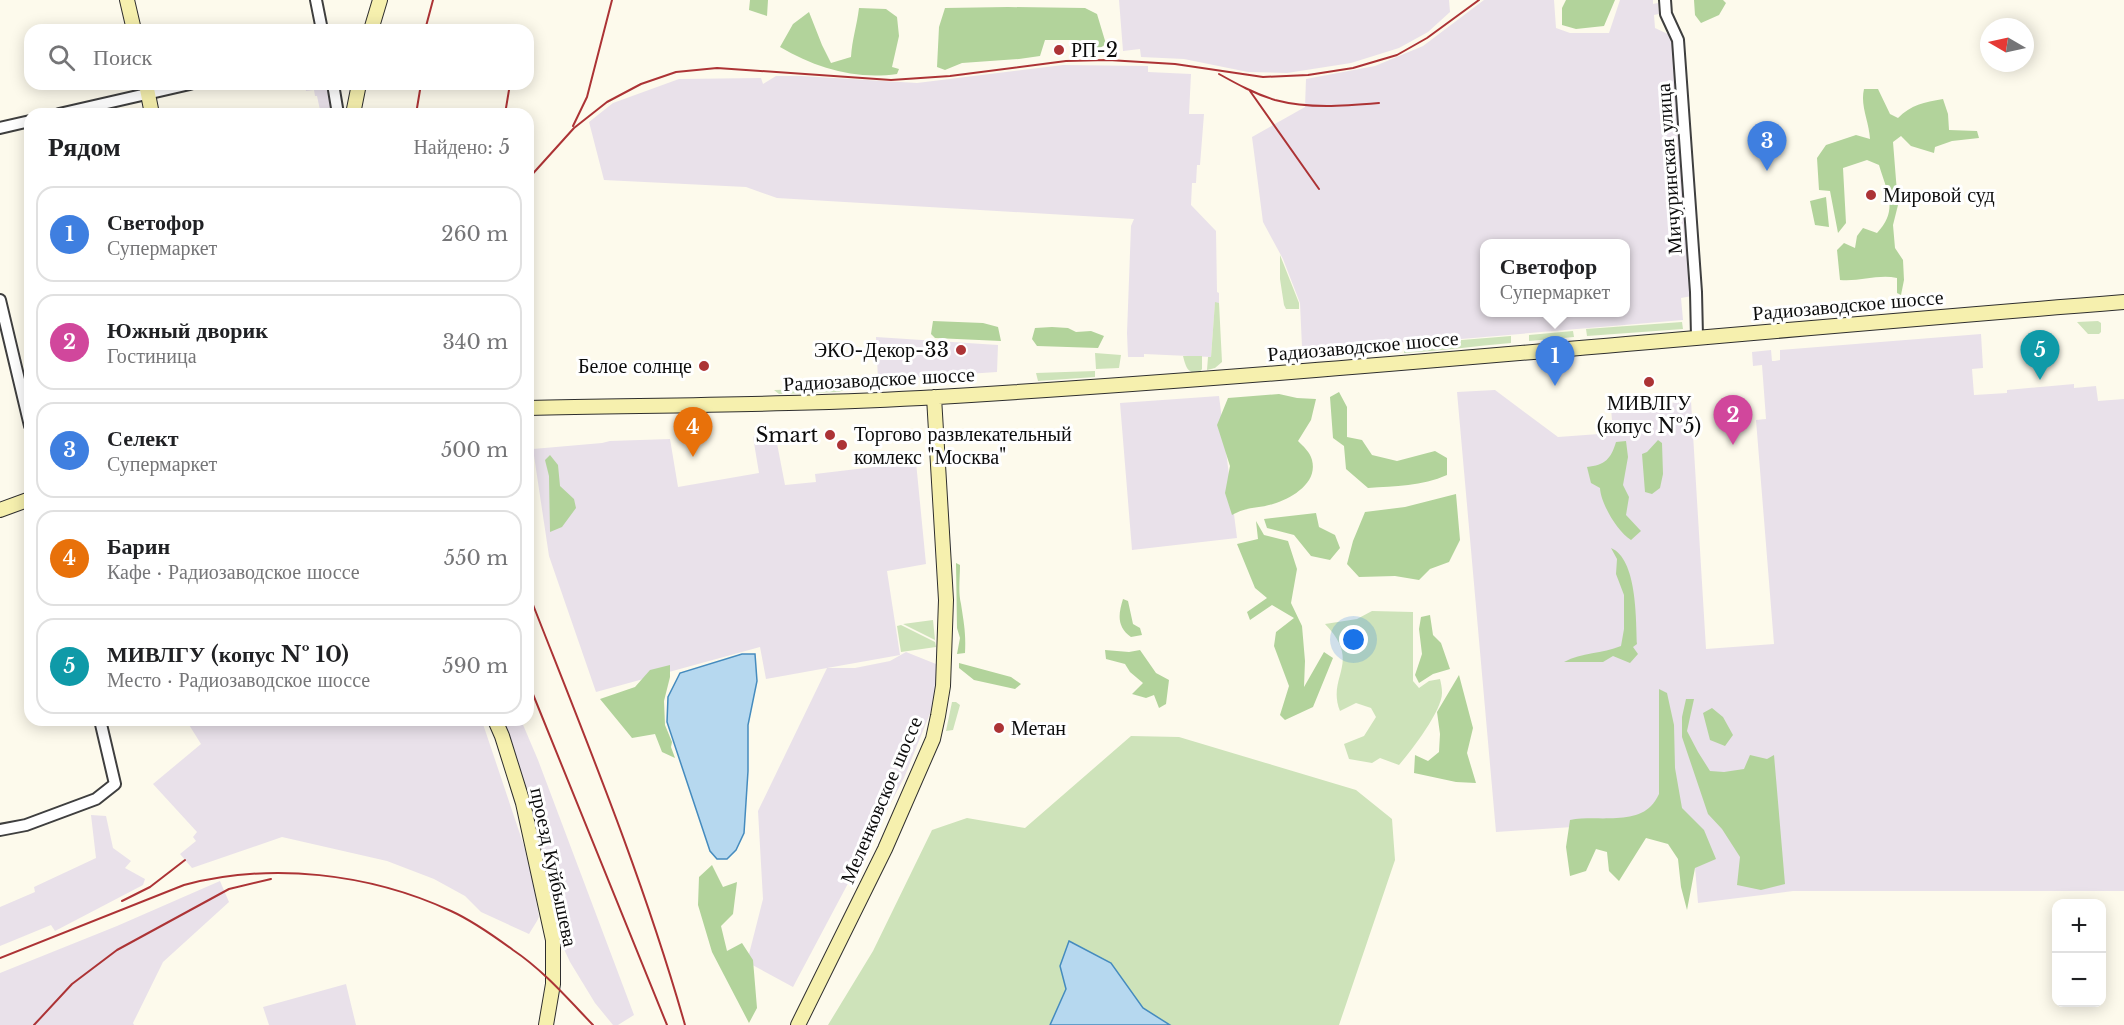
<!DOCTYPE html>
<html lang="ru">
<head>
<meta charset="utf-8">
<style>
  body { margin:0; font-family:"Libre Baskerville",serif; background:#f2f2f2; color:#202124 }
  .controls { position:absolute; right:18px; bottom:18px; display:grid; overflow:hidden; border-radius:12px; box-shadow:0 3px 15px #0003 }
  .controls button { width:54px; height:54px; display:grid; place-items:center; padding:0; border:0; border-bottom:2px solid #e0e0e0; background:#fff; color:#202124; font:30px sans-serif }
  .compass { position:absolute; left:1980px; top:18px; width:54px; height:54px; border-radius:50%; background:#fff; box-shadow:0 3px 15px #0003; rotate:279deg }
  .you { position:absolute; left:1354px; top:640px; width:21px; height:21px; margin:-15px; border:4px solid #fff; border-radius:50%; background:#1a73e8; box-shadow:0 0 0 9px #1a73e833 }
  .badge { display:grid; place-items:center; width:39px; height:39px; border-radius:50%; background:#ac3335; color:#fff; font-size:20px; font-weight:700 }
  .pin { position:absolute; translate:-50% -50px; filter:drop-shadow(0 2px 3px #0008) }
  .pin::after { content:''; position:absolute; top:32px; width:21px; height:18px; background:inherit; clip-path:polygon(0 0,100% 0,50% 100%) }
  .popup { position:absolute; left:1480px; top:239px; width:150px; height:78px; box-sizing:border-box; display:grid; place-content:center; border-radius:12px; background:#fff; filter:drop-shadow(0 2px 4px #0005); font-size:20px; white-space:nowrap; color:#757577 }
  .popup b { font-size:22px; color:#202124 }
  .popup::after { content:''; position:absolute; left:50%; top:100%; margin-left:-12px; border:12px solid transparent; border-top-color:#fff }
  .list { margin:0; padding:0; list-style:none }
  h2 { display:flex; justify-content:space-between; align-items:center; height:78px; margin:0; padding:0 24px; font-size:26px }
  h2 small { font-size:20px; font-weight:400; color:#757577 }
  .list li { display:grid; grid-template-columns:39px 1fr auto; gap:18px; align-items:center; box-sizing:border-box; height:96px; margin:0 12px 12px; padding:0 12px; border:2px solid #e0e0e0; border-radius:18px }
  .list b { display:block; font-size:22px; white-space:nowrap }
  .list p { margin:0; font-size:20px; white-space:nowrap; color:#757577 }
  .list em { font-size:20px; font-style:normal; color:#757577 }
  .icon { flex:none; width:33px; height:33px; fill:none; stroke:currentColor; stroke-width:2; stroke-linecap:round; stroke-linejoin:round }
  .map { position:relative; flex:none; width:2124px; height:1025px; overflow:hidden }
  .search { position:absolute; background:#fff; box-shadow:0 3px 15px #0003; left:24px; top:24px; width:510px; height:66px; display:flex; align-items:center; gap:15px; box-sizing:border-box; padding:0 21px; border-radius:18px; color:#757577; font-size:22px }
  .panel { position:absolute; background:#fff; box-shadow:0 3px 15px #0003; left:24px; top:108px; width:510px; height:618px; border-radius:18px }
  .map>svg:first-child { display:block }
  .industrial { fill:#e9e1ea; fill-rule:evenodd }
  .green { fill:#cee3ba }
  .forest { fill:#b2d39b }
  .water { fill:#b6d8ef; stroke:#458bbe; stroke-width:1.5 }
  .lines { fill:none; stroke-linecap:round; stroke-linejoin:round }
  .street-casing { stroke:#3f3f3f; stroke-width:14 }
  .secondary-casing { stroke:#2e2e2e; stroke-width:16 }
  .street { stroke:#fff; stroke-width:10 }
  .secondary { stroke:#f6f0ae; stroke-width:14 }
  .rail { stroke:#ac3335; stroke-width:2 }
  .poi-dot { fill:#ac3335; stroke:#fff; stroke-width:2 }
  .labels { text-anchor:middle; stroke-width:6; stroke-linejoin:round; paint-order:stroke }
  .poi-label { font-size:20px; fill:#0c0c0c; stroke:#fff; text-anchor:start }
  .street-label { font-size:20px; fill:#0c0c0c; stroke:#fff }
</style>
</head>
<body>
<div class="map">
<svg width="2124" height="1025" viewBox="0 0 2124 1025">
  <rect width="100%" height="100%" fill="#fdfaec"/>
  <!-- industrial -->
  <path class="industrial" d="M1119,0H1449L1450,12L1428,32L1399,48L1351,63L1287,73L1248,72L1184,59L1141,57L1140,49L1123,51Z
    M1484,0H1554L1556,28L1570,33H1609L1620,0H1653V4L1658,3L1659,14L1654,15L1655,28L1672,36L1692,296L1681,298L1683,320L1426,342L1411,339L1409,342L1302,347L1300,303L1283,259L1263,222L1252,137L1305,107L1306,79L1375,66L1423,46ZM1484,243H1626V312H1484Z
    M1063,65L1148,66V72L1191,74L1189,114H1204L1200,165H1197L1196,183H1192L1191,205L1216,231L1217,292L1219,293V303H1215L1211,357L1144,354V357H1128L1127,333L1131,226L1134,219L777,198L746,187L604,180L589,122L613,103L679,79L761,78L763,84L776,76H801L917,83Z
    M305,84H328L334,114H324L323,110H320L317,96H315L314,90L306,91Z
    M1981,334L1983,368L1972,369L1974,395L2007,393V390L2074,384V388L2096,386L2098,401L2124,399V891H1793L1698,903L1691,819L1496,832L1457,392L1495,390L1558,437L1613,433L1611,408L1691,401L1706,649L1774,644L1756,420L1766,419L1762,365L1753,366L1752,352L1771,350L1772,361H1775L1780,360V350Z
    M876,337L998,345L997,372L878,380Z
    M1219,396L1237,538L1132,550L1120,403Z
    M775,433L785,485L816,482L815,474L916,462L926,564L887,571L900,655L827,668H855L890,661L906,652L936,664L937,696L904,778L793,987L747,962L763,899L758,811L827,668L766,679L760,647L596,692L549,556L533,449L602,443L610,441L670,439L678,487L759,473L753,437L757,434Z
    M186,720H479L483,724L524,846L534,888L539,917L537,921L529,934L481,912L465,896L434,879L387,861L282,837L192,868L180,854L196,841L193,837L197,832L153,784L201,744Z
    M500,720H521L538,760L634,1015L618,1025H613L595,1003L570,962L555,930Z
    M91,815L106,816L113,848L131,861L125,868L145,879L143,885L55,931L51,925L0,946V907L35,892L34,887L96,858Z
    M220,881L229,902L163,962L133,1023L134,1025H0V973L117,926Z
    M346,984L356,1025H269L263,1007Z"/>
  <!-- green -->
  <path class="green" d="M1280,255L1299,303V309H1286L1284,305L1280,279Z
    M1215,302L1219,303L1222,362L1215,368L1207,370L1208,357H1211Z
    M2098,321L2101,323V332L2099,334H2088L2077,322Z
    M1682,322L1683,329L1587,336L1586,329Z
    M1573,331L1574,337L1529,341V335Z
    M1511,336V343C1475,346 1440,351 1404,353V349L1425,343Z
    M1095,353L1121,355L1119,368L1096,369Z
    M1183,356H1202V369L1199,373C1187,373 1186,367 1183,356Z
    M1095,371V377L1038,381L1036,373Z
    M852,388L838,392L779,394L774,390Z
    M1372,611L1413,612V681L1419,688L1429,681L1440,679C1441,683 1442,688 1442,693C1442,711 1411,751 1399,765L1380,758L1372,763L1349,759L1344,744L1364,736L1376,717L1371,708L1356,703L1340,711C1326,676 1363,663 1325,624L1357,619Z
    M933,620L935,640L903,624Z
    M901,625L935,642L936,647L901,652L897,626Z
    M952,702H956L960,705L953,730L946,731Z
    M1131,736L1179,737L1356,790L1392,819L1395,860L1339,1025H828L873,951L932,830L967,818L1025,828Z"/>
  <!-- forest -->
  <path class="forest" d="M750,0H768L767,16L749,10Z
    M1566,0H1615L1604,26L1576,29L1562,25V8Z
    M1694,0H1723L1726,3L1719,15L1701,23L1695,15Z
    M1008,7L1085,8L1097,14L1106,44L1091,54L1076,40H1045L1040,56L1019,59L962,63L945,70L937,67L939,27L945,8Z
    M859,8L886,9L897,17L899,36L892,67L899,69L897,74C855,80 816,68 780,47L793,24L809,12L822,45L831,63L851,57C852,40 857,25 859,8Z
    M1864,89H1878L1890,114L1898,118C1911,105 1924,102 1943,99L1948,114L1949,130L1977,131L1979,138L1952,141L1935,147L1934,153L1911,146L1901,136L1893,142L1898,205L1893,225L1895,248L1903,260L1904,280L1901,295L1897,293V278C1878,274 1859,282 1840,280L1837,250L1844,243L1855,248L1857,236L1863,228L1877,233C1899,210 1887,192 1879,165L1867,160L1843,168L1846,223L1838,233L1830,191L1819,190L1817,158L1826,145L1856,135L1870,139C1869,121 1860,106 1864,89Z
    M1826,197L1829,227L1815,225L1810,201Z
    M933,321L983,323L998,327L1001,341L935,338L931,334Z
    M1052,327L1068,328L1076,332L1091,331L1104,336L1098,348L1037,346L1032,339L1035,328Z
    M1339,392L1347,407V437L1362,440L1372,455L1397,461L1435,451L1447,458V475C1422,486 1395,486 1368,488L1346,469L1344,446L1333,438L1330,397Z
    M1279,394L1297,398L1316,399L1311,420L1298,441C1303,446 1310,452 1312,460C1318,483 1292,498 1273,504C1257,509 1248,506 1232,515L1225,493L1230,466L1217,425L1228,398Z
    M1658,440L1662,443L1663,474L1660,488L1652,494L1645,492L1642,454L1647,452Z
    M1626,441L1628,457L1623,485L1629,497L1626,515L1641,531L1631,540C1617,531 1601,504 1600,488L1591,483L1587,467C1605,465 1611,459 1616,442Z
    M550,455L558,465L560,486L574,499L576,508L562,527L550,532L549,476L545,460Z
    M1456,494L1460,540L1449,562L1430,569L1419,580L1395,576L1359,577L1347,564L1353,541L1365,512L1405,507Z
    M1316,513L1319,527L1335,535L1340,548L1330,560L1311,556L1294,535L1267,528L1264,519Z
    M1256,521L1264,535L1288,541L1297,569L1291,603L1302,626L1305,661L1304,687L1324,652L1333,658L1313,707L1285,720L1280,715L1289,686L1274,646L1276,632L1294,618L1272,605L1250,620L1247,612L1267,598L1255,588L1237,544L1258,539Z
    M1611,548C1637,559 1636,618 1637,644L1633,647L1638,654L1630,663L1613,656L1603,662H1564C1582,652 1602,654 1621,646L1624,629V595L1616,574L1617,559Z
    M956,563L960,565C960,578 958,592 961,604C964,624 966,633 965,653L957,654L960,638L957,628Z
    M1123,599L1128,601L1133,624L1140,628L1142,635L1131,637C1117,627 1118,615 1123,599Z
    M1430,615L1433,635L1441,643L1450,669L1433,674L1419,683L1415,675L1422,654L1419,629L1421,617Z
    M1105,650L1129,652L1140,650L1156,673L1169,680L1166,704L1159,708L1154,695L1146,698L1132,694L1143,683L1130,672L1125,664L1106,659Z
    M959,663L1011,677L1021,684L1015,689L974,680L959,668Z
    M670,665V677L664,701L665,725L672,742L671,747L675,758L662,752L655,734L632,738L600,699L635,687L650,670Z
    M1459,675L1473,728L1467,753L1476,783L1456,782L1414,773L1415,755L1428,761L1439,752L1440,734L1437,712Z
    M1659,689L1667,693L1674,725L1675,768L1682,808L1704,830L1716,859L1695,868L1687,910L1681,887L1678,859L1668,844L1646,838L1619,881L1609,871L1607,852L1596,849L1586,871L1570,876L1566,847L1570,820C1594,815 1633,825 1651,806C1654,803 1657,798 1659,794Z
    M1686,699H1694L1687,731L1698,752L1710,771L1724,772L1744,769L1750,755L1767,759L1774,755L1785,884L1761,890L1737,885L1740,857L1722,829L1708,814L1682,737V717Z
    M1712,708L1723,717L1733,735L1725,746L1710,740L1703,713Z
    M712,865L723,887L737,882L733,914L721,926L727,951L742,943L753,960L757,1008L749,1023L712,952L698,905L699,877Z"/>
  <!-- water -->
  <path class="water" d="M742,654H755L757,681L748,725V771L744,833L736,850L727,859H717L710,851L667,722L668,697L680,673Z
    M1069,941L1111,963L1143,1008L1170,1025H1050L1066,989L1060,966Z"/>
  <g class="lines">
    <!-- street casing -->
    <g class="street-casing">
      <path id="street" d="M316,0L322,30
        M1665,0L1666,14L1678,40L1696,292L1697,337
        M333,84L338,114
        M59,114L190,84
        M0,128L30,121
        M0,300L30,426
        M0,830L26,825L96,799L115,784L100,720"/>
    </g>
    <!-- secondary casing -->
    <g class="secondary-casing">
      <path id="secondary" d="M127,0L134,30
        M371,30L380,0
        M146,84L152,114
        M353,114L359,84
        M528,408C665,405 801,405 938,397C1334,373 1729,333 2124,302
        M0,510L30,499
        M495,720L502,736L523,803L553,940V984L546,1025
        M798,1025L885,849L933,739L938,716L943,686L946,600L934,397"/>
    </g>
    <!-- street -->
    <use href="#street" class="street"/>
    <!-- secondary -->
    <use href="#secondary" class="secondary"/>
    <!-- rail -->
    <path class="rail" d="M425,30L433,0
      M1219,74C1237,84 1255,94 1275,100C1309,109 1344,106 1379,103
      M1250,91L1319,189
      M416,114L421,84
      M505,114L510,84
      M573,126L587,97L612,0
      M528,179L574,128L607,102L641,84L676,72L717,68L891,80L950,76L1066,61L1108,60L1175,64L1263,77L1308,75L1353,68L1397,55L1427,38L1479,0
      M528,592C584,735 643,877 685,1025
      M528,682L667,1025
      M122,901L150,887L185,860
      M0,958L184,885C271,862 369,873 451,911C473,921 494,936 513,950C543,970 568,999 593,1025
      M34,1025L72,984L117,950L229,889L271,879"/>
  </g>
  <!-- markers -->
  <g class="poi-dot">
    <circle cx="1059" cy="50" r="6"/>
    <circle cx="1871" cy="195" r="6"/>
    <circle cx="961" cy="350" r="6"/>
    <circle cx="704" cy="366" r="6"/>
    <circle cx="1649" cy="382" r="6"/>
    <circle cx="830" cy="435" r="6"/>
    <circle cx="842" cy="445" r="6"/>
    <circle cx="999" cy="728" r="6"/>
  </g>
  <g class="labels">
    <!-- poi labels -->
    <g class="poi-label">
      <text x="1071" y="57">РП-2</text>
      <text x="1883" y="202">Мировой суд</text>
      <text x="949" y="357" text-anchor="end">ЭКО-Декор-33</text>
      <text x="692" y="373" text-anchor="end">Белое солнце</text>
      <text x="1649" y="410" text-anchor="middle">МИВЛГУ<tspan x="1649" dy="23">(копус №5)</tspan></text>
      <text x="854" y="441">Торгово развлекательный<tspan x="854" dy="23">комлекс "Москва"</tspan></text>
      <text x="818" y="442" text-anchor="end">Smart</text>
      <text x="1011" y="735">Метан</text>
    </g>
    <!-- street labels -->
    <g class="street-label">
      <text transform="translate(1669 169) rotate(-94)" y="7">Мичуринская улица</text>
      <text transform="translate(1848 305) rotate(-5)" y="7">Радиозаводское шоссе</text>
      <text transform="translate(1363 346) rotate(-5)" y="7">Радиозаводское шоссе</text>
      <text transform="translate(879 379) rotate(-3)" y="7">Радиозаводское шоссе</text>
      <text transform="translate(881 800) rotate(-67)" y="7">Меленковское шоссе</text>
      <text transform="translate(554 867) rotate(78)" y="7">проезд Куйбышева</text>
    </g>
  </g>
</svg>
<div class="controls">
<button>+</button>
<button>−</button>
</div>
<svg class="compass" viewBox="-18 -18 36 36"><path d="M0-13l5 13h-10z" fill="#e53935"/><path d="M0 13l5-13h-10z" fill="#757577"/></svg>
<div class="you"></div>
<div class="pin badge" style="left:1555px;top:386px;background:#3f7fe0">1</div>
<div class="popup"><b>Светофор</b>Супермаркет</div>
<div class="pin badge" style="left:1733px;top:445px;background:#d1479c">2</div>
<div class="pin badge" style="left:1767px;top:171px;background:#3f7fe0">3</div>
<div class="pin badge" style="left:693px;top:457px;background:#e8710a">4</div>
<div class="pin badge" style="left:2040px;top:380px;background:#0f9aa8">5</div>
<div class="search"><svg class="icon" aria-label="search" viewBox="0 0 24 24"><circle cx="10" cy="10" r="6"/><path d="M15 15l6 6"/></svg>Поиск</div>
<section class="panel">
<h2>Рядом<small>Найдено: 5</small></h2>
<ul class="list">
<li><span class="badge" style="background:#3f7fe0">1</span><div><b>Светофор</b><p>Супермаркет</p></div><em>260 m</em></li>
<li><span class="badge" style="background:#d1479c">2</span><div><b>Южный дворик</b><p>Гостиница</p></div><em>340 m</em></li>
<li><span class="badge" style="background:#3f7fe0">3</span><div><b>Селект</b><p>Супермаркет</p></div><em>500 m</em></li>
<li><span class="badge" style="background:#e8710a">4</span><div><b>Барин</b><p>Кафе · Радиозаводское шоссе</p></div><em>550 m</em></li>
<li><span class="badge" style="background:#0f9aa8">5</span><div><b>МИВЛГУ (копус № 10)</b><p>Место · Радиозаводское шоссе</p></div><em>590 m</em></li>
</ul>
</section>
</div>
</body>
</html>
